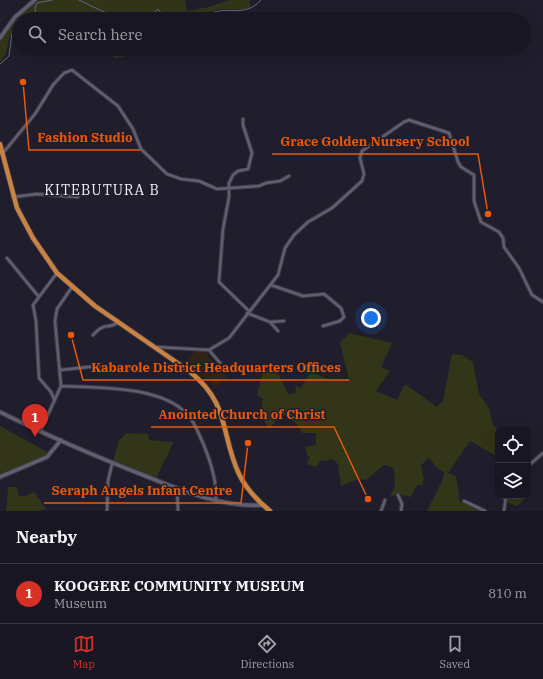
<!DOCTYPE html>
<html lang="en">
<head>
<meta charset="utf-8">
<style>
  body { margin:0; font-family:"IBM Plex Serif",serif; background:#211f2a; color:#f1f3f6 }
  .controls { position:absolute; right:12px; bottom:12px; display:grid; overflow:hidden; border-radius:8px; box-shadow:0 4px 16px #0002 }
  .controls button { width:36px; height:36px; display:grid; place-items:center; padding:0; border:0; border-bottom:1px solid #363540; background:#181622; color:#f1f3f6; font:20px sans-serif }
  .you { position:absolute; left:371px; top:318px; width:14px; height:14px; margin:-10px; border:3px solid #fff; border-radius:50%; background:#1a73e8; box-shadow:0 0 0 6px #1a73e833 }
  .badge { display:grid; place-items:center; width:26px; height:26px; border-radius:50%; background:#d93025; color:#fff; font-size:13px; font-weight:700 }
  .pin { position:absolute; translate:-50% -33px; filter:drop-shadow(0 1px 2px #0008) }
  .pin::after { content:''; position:absolute; top:21px; width:14px; height:12px; background:inherit; clip-path:polygon(0 0,100% 0,50% 100%) }
  .list { margin:0; padding:0; list-style:none }
  h2 { display:flex; justify-content:space-between; align-items:center; height:52px; margin:0; padding:0 16px; font-size:17px }
  h2 small { font-size:13px; font-weight:400; color:#9f9fa5 }
  .list li { display:grid; grid-template-columns:26px 1fr auto; gap:12px; align-items:center; box-sizing:border-box; height:60px; padding:0 16px; border-top:1px solid #363540 }
  .list b { display:block; font-size:15px; white-space:nowrap }
  .list p { margin:0; font-size:13px; white-space:nowrap; color:#9f9fa5 }
  .list em { font-size:13px; font-style:normal; color:#9f9fa5 }
  .icon { flex:none; width:22px; height:22px; fill:none; stroke:currentColor; stroke-width:2; stroke-linecap:round; stroke-linejoin:round }
  .map { position:relative; flex:none; width:543px; height:511px; overflow:hidden }
  .search { position:absolute; background:#181622; box-shadow:0 4px 16px #0002; left:12px; right:12px; top:12px; height:44px; display:flex; align-items:center; gap:10px; box-sizing:border-box; padding:0 14px; border-radius:22px; color:#9f9fa5; font-size:15px }
  .sheet { height:112px; background:#181622 }
  nav { display:flex; justify-content:space-around; align-items:center; box-sizing:border-box; height:56px; border-top:1px solid #363540; background:#181622; font-size:11px; color:#9f9fa5 }
  nav a { display:grid; justify-items:center; gap:2px }
  nav .on { color:#d93025 }
  .map>svg:first-child { display:block }
  .industrial { fill:#312417 }
  .green { fill:#333518 }
  .lines { fill:none; stroke-linecap:round; stroke-linejoin:round }
  .stream { stroke:#5e6c84; stroke-width:1 }
  .street-casing { stroke:#3c3a46; stroke-width:4.5 }
  .secondary-casing { stroke:#3c3a46; stroke-width:5.5 }
  .highway-casing { stroke:#3c3a46; stroke-width:6 }
  .street { stroke:#615e70; stroke-width:2.5 }
  .secondary { stroke:#615e70; stroke-width:3.5 }
  .highway { stroke:#c88241; stroke-width:4.5 }
  .labels { text-anchor:middle; stroke-width:3; stroke-linejoin:round; paint-order:stroke }
  .quarter-label { font-size:14px; letter-spacing:1px; fill:#eeedf8; stroke:#201d2d }
  .leader { fill:none; stroke:#e8590c; stroke-width:1.5 }
  .callout-dot { fill:#e8590c; stroke:#201d2d; stroke-width:1.5 }
  .callout-label { font-size:13px; text-anchor:middle; font-weight:bold; fill:#e8590c; stroke:#201d2d; stroke-width:3; stroke-linejoin:round; paint-order:stroke }
</style>
</head>
<body>
<div class="map">
<svg width="543" height="511" viewBox="0 0 543 511">
  <rect width="100%" height="100%" fill="#201d2d"/>
  <!-- industrial -->
  <path class="industrial" d="M196,350H205L209,358L227,378L215,388L197,368L188,361Z"/>
  <!-- green -->
  <path class="green" d="M39,0H185L187,11L209,7L229,0H250V8L246,10L218,9L206,16V19H35L29,15L19,19V24C2,40 13,49 0,62V40L21,13Z
    M102,49H122L126,56L116,58L103,52Z
    M349,333L392,343L381,367L390,371L376,391L397,400L405,384L437,407L443,401L452,354L462,355L473,362L479,394L489,408L493,425L499,430L498,457L470,441L448,473L456,476L460,502L485,511H427L442,481L444,472L437,468L429,458L421,465L424,478L422,485H417L411,497L398,494L390,497L395,485L394,468L384,465L366,480L358,479L341,486L338,464L332,459L325,461L321,460L316,467L307,464L310,457L307,455L305,447L316,445V433H302L297,424L283,414L269,429L260,414L263,399L257,395L264,367L276,370L289,395L296,392L295,385L300,388L311,372L330,380H349L340,343Z
    M0,426L49,453L47,457L0,476Z
    M126,433L148,434L149,440L173,442C169,456 160,465 157,479L113,461L119,441Z
    M8,487H17L19,496H25L34,492L46,509L38,511H6Z
    M507,496H520L523,499L522,502L517,506L506,502Z"/>
  <g class="lines">
    <!-- stream -->
    <path class="stream" d="M79,0L104,12L123,15L130,19
      M23,19L36,16L35,8L37,3L52,0
      M142,19L149,17L158,9L166,19
      M207,19C217,0 242,22 261,0
      M0,64L9,56L12,33L19,26"/>
    <!-- street casing -->
    <g class="street-casing">
      <path id="street" d="M243,119V125L252,153L248,169L238,171L233,175L229,183V197L223,229L219,282L249,311
        M3,153L35,114L53,85L64,73L72,70L118,106L133,129L141,149L167,174L181,179L199,181L217,189L259,186L266,183L280,181L289,176
        M13,197L37,194L78,197
        M7,258L39,297
        M271,285L303,296L324,294L341,308L344,317L340,321L323,326
        M247,313L270,322L284,321
        M271,323L278,331
        M93,335C105,321 110,330 118,322
        M157,347L209,350L229,338L278,275L285,248L294,235L308,222L332,208L362,181L364,174L360,158L362,151L404,122L409,120L449,133L458,162L461,167L474,175V201L481,222L499,232L503,238L504,247L519,268L532,295L543,302
        M209,350L220,363
        M60,370L98,366L148,370
        M61,386C96,388 160,385 187,414C195,422 198,433 203,443C210,460 217,481 216,499
        M54,399L51,392L39,378L36,321L33,305L57,273
        M41,430L61,386L55,321L57,309L72,287
        M528,466L543,453
        M177,488L178,511
        M398,495L402,504L401,511
        M464,501L485,511
        M107,511L108,481L112,464
        M381,511L385,500
        M504,511L506,496"/>
    </g>
    <!-- secondary casing -->
    <g class="secondary-casing">
      <path id="secondary" d="M0,38L15,17L35,0
        M0,412C48,436 97,457 148,477C183,491 224,508 263,505
        M0,477L47,457L61,440"/>
    </g>
    <!-- highway casing -->
    <g class="highway-casing">
      <path id="highway" d="M0,144L17,208L33,238L57,273L95,306L189,371C231,404 220,434 239,474C246,489 258,501 270,511"/>
    </g>
    <!-- street -->
    <use href="#street" class="street"/>
    <!-- secondary -->
    <use href="#secondary" class="secondary"/>
    <!-- highway -->
    <use href="#highway" class="highway"/>
  </g>
  <g class="labels">
    <!-- quarter labels -->
    <g class="quarter-label">
      <text x="102" y="195">KITEBUTURA B</text>
    </g>
  </g>
  <!-- callouts -->
  <path class="leader" d="M23 82L29 150H140M488 214L478 154H272M71 335L83 380H349M368 499L334 427H151M248 443L241 503H44"/>
  <g class="callout-dot">
    <circle cx="23" cy="82" r="4"/>
    <circle cx="488" cy="214" r="4"/>
    <circle cx="71" cy="335" r="4"/>
    <circle cx="368" cy="499" r="4"/>
    <circle cx="248" cy="443" r="4"/>
  </g>
  <g class="callout-label">
    <text x="85" y="142">Fashion Studio</text>
    <text x="375" y="146">Grace Golden Nursery School</text>
    <text x="216" y="372">Kabarole District Headquarters Offices</text>
    <text x="242" y="419">Anointed Church of Christ</text>
    <text x="142" y="495">Seraph Angels Infant Centre</text>
  </g>
</svg>
<div class="controls">
<button><svg class="icon" aria-label="locate" viewBox="0 0 24 24"><circle cx="12" cy="12" r="6"/><path d="M12 2v4M12 18v4M2 12h4M18 12h4"/></svg></button>
<button><svg class="icon" aria-label="layers" viewBox="0 0 24 24"><path d="M12 4l9 5-9 5-9-5zM3 14l9 5 9-5"/></svg></button>
</div>
<div class="you"></div>
<div class="pin badge" style="left:35px;top:437px">1</div>
<div class="search"><svg class="icon" aria-label="search" viewBox="0 0 24 24"><circle cx="10" cy="10" r="6"/><path d="M15 15l6 6"/></svg>Search here</div>
</div>
<section class="sheet">
<h2>Nearby<small></small></h2>
<ul class="list">
<li><span class="badge">1</span><div><b>KOOGERE COMMUNITY MUSEUM</b><p>Museum</p></div><em>810 m</em></li>
</ul>
</section>
<nav>
<a class="on"><svg class="icon" aria-label="map" viewBox="0 0 24 24"><path d="M3 6l6-2 6 2 6-2v14l-6 2-6-2-6 2zM9 4v14M15 6v14"/></svg>Map</a>
<a><svg class="icon" aria-label="directions" viewBox="0 0 24 24"><path d="M12 3l9 9-9 9-9-9zM9 14v-3h6M13 9l2 2-2 2"/></svg>Directions</a>
<a><svg class="icon" aria-label="saved" viewBox="0 0 24 24"><path d="M7 4h10v16l-5-4-5 4z"/></svg>Saved</a>
</nav>
</body>
</html>
